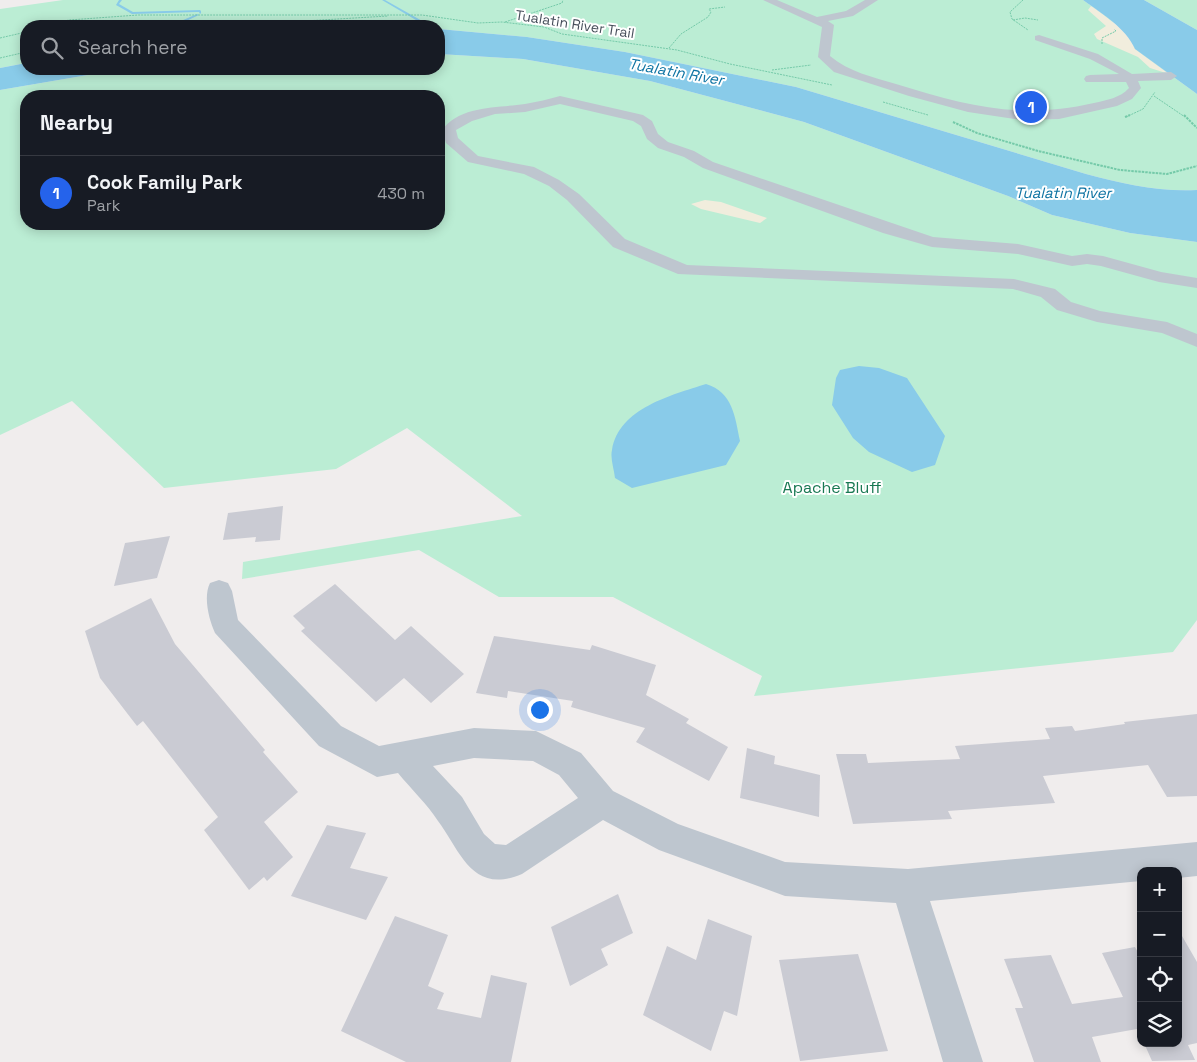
<!DOCTYPE html>
<html lang="en">
<head>
<meta charset="utf-8">
<style>
  body { margin:0; font-family:"Space Grotesk",sans-serif; background:#20242c; color:#f1f3f6 }
  .controls { position:absolute; right:15px; bottom:15px; display:grid; overflow:hidden; border-radius:10px; box-shadow:0 2px 12px #0003 }
  .controls button { width:45px; height:45px; display:grid; place-items:center; padding:0; border:0; border-bottom:1px solid #363941; background:#171b24; color:#f1f3f6; font:25px sans-serif }
  .you { position:absolute; left:539px; top:709px; width:18px; height:18px; margin:-12px; border:4px solid #fff; border-radius:50%; background:#1a73e8; box-shadow:0 0 0 8px #1a73e833 }
  .badge { display:grid; place-items:center; width:32px; height:32px; border-radius:50%; background:#2563eb; color:#fff; font-size:16px; font-weight:700 }
  .pin { position:absolute; translate:-50% -50%; border:2px solid #fff; box-shadow:0 1px 5px #0006 }
  .list { margin:0; padding:0; list-style:none }
  h2 { display:flex; justify-content:space-between; align-items:center; height:65px; margin:0; padding:0 20px; font-size:21px }
  h2 small { font-size:16px; font-weight:400; color:#9ea1a6 }
  .list li { display:grid; grid-template-columns:32px 1fr auto; gap:15px; align-items:center; box-sizing:border-box; height:75px; padding:0 20px; border-top:1px solid #363941 }
  .list b { display:block; font-size:19px; white-space:nowrap }
  .list p { margin:0; font-size:16px; white-space:nowrap; color:#9ea1a6 }
  .list em { font-size:16px; font-style:normal; color:#9ea1a6 }
  .icon { flex:none; width:28px; height:28px; fill:none; stroke:currentColor; stroke-width:2; stroke-linecap:round; stroke-linejoin:round }
  .map { position:relative; flex:none; width:1197px; height:1062px; overflow:hidden }
  .search { position:absolute; background:#171b24; box-shadow:0 2px 12px #0003; left:20px; top:20px; width:425px; height:55px; display:flex; align-items:center; gap:12px; box-sizing:border-box; padding:0 18px; border-radius:20px; color:#9ea1a6; font-size:19px }
  .panel { position:absolute; background:#171b24; box-shadow:0 2px 12px #0003; left:20px; top:90px; width:425px; height:140px; border-radius:20px }
  .map>svg:first-child { display:block }
  .green { fill:#bbedd4; fill-rule:evenodd }
  .sand { fill:#f1eddd }
  .water { fill:#89cbe9 }
  .lines { fill:none; stroke-linecap:round; stroke-linejoin:round }
  .stream { fill:#89cbe9; fill-rule:evenodd }
  .building { fill:#cacbd3 }
  .path-far1 { stroke:#75caa9; stroke-width:1; stroke-dasharray:2 1; stroke-linecap:butt }
  .path { stroke:#75caa9; stroke-width:2; stroke-dasharray:2.5 1; stroke-linecap:butt }
  .minor { fill:#bec6cf; fill-rule:evenodd }
  .labels { text-anchor:middle; stroke-width:4; stroke-linejoin:round; paint-order:stroke }
  .far-street-label { font-size:14px; fill:#464e5a; stroke:#fff }
  .far-water-label { font-size:15px; font-style:italic; fill:#0f74a3; stroke:#fff }
  .park-label { font-size:16px; fill:#197953; stroke:#fff }
</style>
</head>
<body>
<div class="map">
<svg width="1197" height="1062" viewBox="0 0 1197 1062">
  <rect width="100%" height="100%" fill="#f0eded"/>
  <!-- green -->
  <path class="green" d="M63,0H1083L1111,20L1135,49L1197,94V190C1159,192 1123,184 1086,174L796,87L625,52L527,37L439,29V26H26V63L0,68V9Z
    M1144,0H1197V30Z
    M439,54L523,59L650,81L804,122L1008,196L1052,215L1130,233L1197,242V620L1173,652L754,696L762,676L613,597H499L419,550L242,579L243,562L522,516L407,428L336,469L164,488L72,401L0,435V90L123,69H439ZM26,96H439V224H26Z"/>
  <!-- sand -->
  <path class="sand" d="M1091,6C1107,17 1127,31 1135,49L1169,74L1150,68L1138,57L1097,39L1094,34L1106,26L1088,10Z
    M705,200L721,202L767,218L760,223L701,209L691,204Z"/>
  <!-- water -->
  <path class="water" d="M1083,0H1144L1197,30V94L1135,49C1126,28 1101,13 1083,0Z
    M439,29L527,37L625,52L796,87L1086,174C1123,184 1159,192 1197,190V242L1130,233L1052,215L1008,196L804,122L650,81L523,59L439,54Z
    M26,63V69H123L0,90V68Z
    M859,366L879,368L907,378L945,436L935,465L912,472L869,452L853,438L832,405L836,378L840,370Z
    M706,384C733,392 735,417 740,441L726,465L632,488L615,478C614,469 610,458 612,450C619,408 672,395 706,384Z"/>
  <g class="lines">
    <!-- stream -->
    <path class="stream" d="M119,0H122L119,4L133,12L200,10L201,11V13L200,14L199,12H196L132,14L116,5Z
      M382,0H385L424,22V26H421V23Z
      M197,14L199,15L184,22L181,21Z"/>
  </g>
  <!-- building -->
  <path class="building" d="M283,506L280,540L255,542L256,537L223,540L228,513Z
    M170,536L157,578L114,586L125,543Z
    M335,584L395,640L411,626L464,674L431,703L404,678L376,702L301,631L305,628L293,616Z
    M151,598L175,644L265,750L263,752L298,792L264,822L293,857L267,881L264,877L249,890L204,830L218,817L143,721L137,726L100,678L85,631Z
    M494,636L590,650L592,645L656,665L646,695L689,719L686,723L728,747L709,781L636,742L645,728L571,707L573,701L508,691L507,698L476,693Z
    M1197,714V796L1167,797L1148,765L1043,776L1055,803L948,811L952,819L853,824L836,754H866L868,763L960,759L955,746L1050,739L1045,728L1072,726L1075,731L1125,724L1124,722Z
    M747,748L775,756L774,764L820,775L819,817L740,798Z
    M327,825L366,833L350,868L388,877L366,920L291,896Z
    M618,894L633,933L601,949L608,965L570,986L551,927Z
    M395,916L448,935L428,986L444,993L437,1009L481,1018L491,975L527,983L511,1062H406L341,1031Z
    M708,919L752,936L737,1016L724,1011L711,1051L643,1015L667,946L696,960Z
    M1178,929L1197,962V1043L1188,1045L1195,1060L1152,1061L1144,1043H1178Z
    M1135,947L1141,958V1037L1137,1029L1092,1037L1101,1062H1034L1015,1008H1023L1004,959L1051,955L1072,1004L1123,997L1102,953Z
    M858,954L888,1051L800,1061L779,960Z"/>
  <g class="lines">
    <!-- path-far1 -->
    <path class="path-far1" d="M1023,0L1010,12L1012,19L1028,30
      M527,16L543,26
      M1013,20L1025,18L1038,20
      M505,22L562,3L563,0
      M43,26L69,20L138,15H422L478,23L502,22L544,27L562,34L677,50L730,64L832,85
      M158,26L187,22L221,26L388,16
      M0,38L26,32
      M1102,44V38L1116,31L1114,29
      M669,48L681,34L708,17L711,12L709,9L725,7
      M0,58L26,52
      M772,70L811,65
      M1154,96L1185,117
      M883,102L928,115
      M1126,117L1143,109L1155,92"/>
    <!-- path -->
    <path class="path" d="M1184,115L1197,128
      M1125,117L1130,115
      M953,122L977,133L1038,151L1120,170L1167,174L1197,166"/>
    <!-- minor -->
    <path class="minor" d="M763,0H777L817,17L846,11L865,0H878L853,16L828,21L834,25L830,56C849,72 873,77 896,84C968,106 1019,120 1094,103C1107,100 1120,98 1129,88L1126,82H1086L1084,79L1086,76L1090,75L1119,74L1090,59L1035,40V36L1039,35L1098,54L1132,74L1171,72L1177,76L1171,80L1138,81L1141,88L1132,99L1117,106L1059,119L1021,120L968,112L909,96L834,72L818,57L822,27Z
      M560,96L643,115L652,121L658,134L668,142L694,151L713,162L933,237L1018,244L1072,256L1087,254L1103,256L1161,272L1197,278V288L1159,282L1101,266L1087,264L1072,266L1018,254L932,247L883,233L703,168L684,157L658,148L647,139L641,126L633,121L560,104L525,112L495,114L472,121L456,130L458,138L478,156L534,167L559,180L579,194L625,239L687,265L1014,279L1055,289L1071,302L1100,311L1167,322L1197,334V347L1162,333L1097,322L1057,310L1041,297L1013,289L678,274L613,247L567,200L549,186L524,174L468,162L446,143L442,130C460,105 499,108 525,104C537,102 549,99 560,96Z
      M219,580L228,583L232,591L238,620L341,726L379,746L474,728L536,731L581,753L613,791L678,824L785,862L908,869L1197,842V876L1178,878V871H1141V881L930,901L983,1062H943L896,903L785,896L659,850L603,820L522,874C472,895 461,852 438,821C427,804 411,789 398,773L377,777L319,746L215,633C209,620 203,597 210,583ZM474,758L533,761L559,775L578,798L506,845L495,844L484,834L462,797L433,766Z"/>
  </g>
  <g class="labels">
    <!-- far-street labels -->
    <g class="far-street-label">
      <text transform="translate(575 24) rotate(9)" y="5">Tualatin River Trail</text>
    </g>
    <!-- far-water labels -->
    <g class="far-water-label">
      <text transform="translate(676 72) rotate(10)" y="5">Tualatin River</text>
      <text x="1063" y="198">Tualatin River</text>
    </g>
    <!-- park labels -->
    <g class="park-label">
      <text x="832" y="493">Apache Bluff</text>
    </g>
  </g>
</svg>
<div class="controls">
<button>+</button>
<button>−</button>
<button><svg class="icon" aria-label="locate" viewBox="0 0 24 24"><circle cx="12" cy="12" r="6"/><path d="M12 2v4M12 18v4M2 12h4M18 12h4"/></svg></button>
<button><svg class="icon" aria-label="layers" viewBox="0 0 24 24"><path d="M12 4l9 5-9 5-9-5zM3 14l9 5 9-5"/></svg></button>
</div>
<div class="you"></div>
<div class="pin badge" style="left:1031px;top:107px">1</div>
<div class="search"><svg class="icon" aria-label="search" viewBox="0 0 24 24"><circle cx="10" cy="10" r="6"/><path d="M15 15l6 6"/></svg>Search here</div>
<section class="panel">
<h2>Nearby<small></small></h2>
<ul class="list">
<li><span class="badge">1</span><div><b>Cook Family Park</b><p>Park</p></div><em>430 m</em></li>
</ul>
</section>
</div>
</body>
</html>
